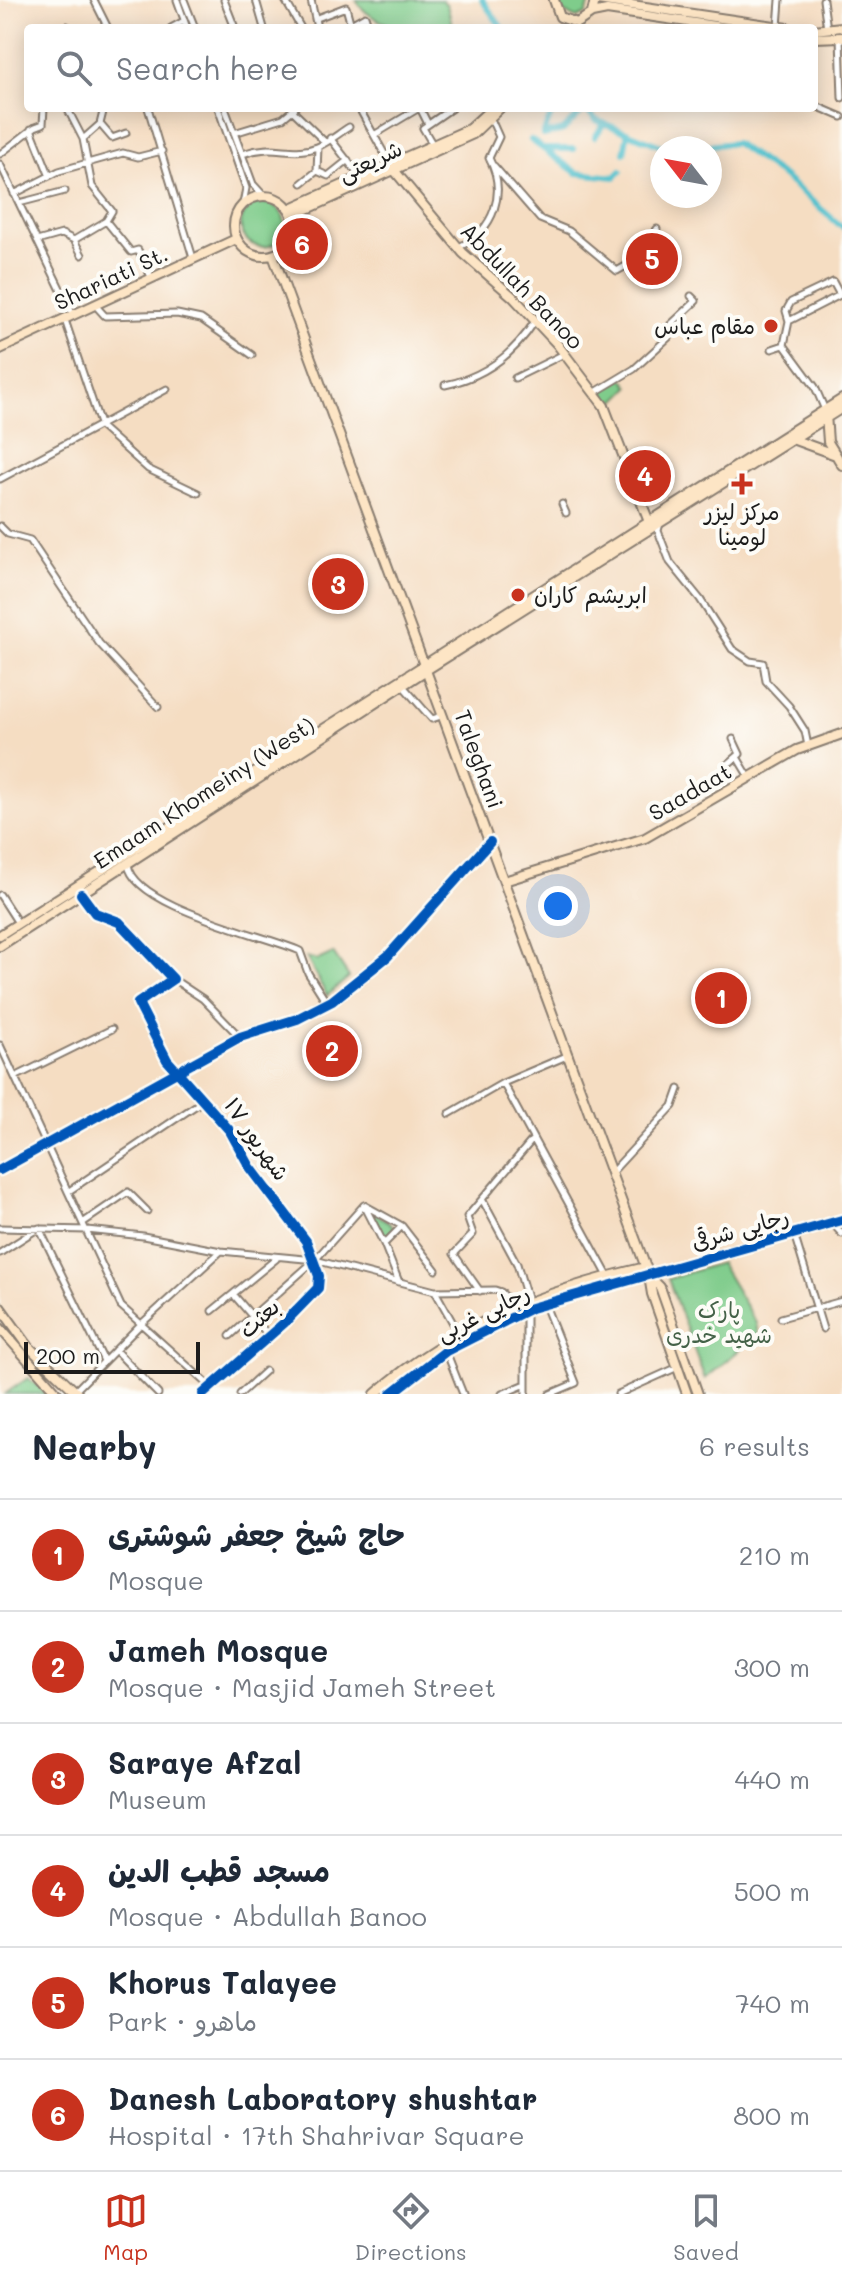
<!DOCTYPE html>
<html lang="en">
<head>
<meta charset="utf-8">
<style>
  body { margin:0; font-family:Mali,"Playpen Sans Arabic",sans-serif; background:#f6f6f7; color:#1f2937 }
  .compass { position:absolute; left:650px; top:136px; width:72px; height:72px; border-radius:50%; background:#fff; box-shadow:0 4px 20px #0003; rotate:301deg }
  .scale { position:absolute; left:24px; bottom:20px; width:176px; box-sizing:border-box; padding-left:8px; border:4px solid #1c1c1c; border-top:0; font-size:22px; line-height:28px; white-space:nowrap; color:#1c1c1c; -webkit-text-stroke:6px #fdfcf7; paint-order:stroke }
  .you { position:absolute; left:558px; top:906px; width:28px; height:28px; margin:-20px; border:6px solid #fff; border-radius:50%; background:#1a73e8; box-shadow:0 0 0 12px #1a73e833 }
  .badge { display:grid; place-items:center; width:52px; height:52px; border-radius:50%; background:#c8321e; color:#fff; font-size:26px; font-weight:700 }
  .pin { position:absolute; translate:-50% -50%; border:4px solid #fff; box-shadow:0 2px 8px #0006 }
  .list { margin:0; padding:0; list-style:none }
  h2 { display:flex; justify-content:space-between; align-items:center; height:104px; margin:0; padding:0 32px; font-size:34px }
  h2 small { font-size:26px; font-weight:400; color:#747a83 }
  .list li { display:grid; grid-template-columns:52px 1fr auto; gap:24px; align-items:center; box-sizing:border-box; height:112px; padding:0 32px; border-top:2px solid #e0e1e3 }
  .list b { display:block; font-size:30px; white-space:nowrap }
  .list p { margin:0; font-size:26px; white-space:nowrap; color:#747a83 }
  .list em { font-size:26px; font-style:normal; color:#747a83 }
  .icon { flex:none; width:44px; height:44px; fill:none; stroke:currentColor; stroke-width:2; stroke-linecap:round; stroke-linejoin:round }
  .map { position:relative; flex:none; width:842px; height:1394px; overflow:hidden }
  .search { position:absolute; background:#fff; box-shadow:0 4px 20px #0003; left:24px; right:24px; top:24px; height:88px; display:flex; align-items:center; gap:20px; box-sizing:border-box; padding:0 28px; border-radius:8px; color:#747a83; font-size:30px }
  .sheet { height:776px; background:#fff }
  nav { display:flex; justify-content:space-around; align-items:center; box-sizing:border-box; height:112px; border-top:2px solid #e0e1e3; background:#fff; font-size:22px; color:#747a83 }
  nav a { display:grid; justify-items:center; gap:4px }
  nav .on { color:#c8321e }
  .map>svg:first-child { display:block }
  .green { fill:#7fcc8b; stroke:#4e7454; stroke-width:2 }
  .lines { fill:none; stroke-linecap:round; stroke-linejoin:round }
  .canal { stroke:#54c1cd; stroke-width:6 }
  .street-casing { stroke:#887c6f; stroke-width:9 }
  .secondary-casing { stroke:#887c6f; stroke-width:12 }
  .street { stroke:#fff; stroke-width:5 }
  .secondary { stroke:#fde5c5; stroke-width:8 }
  .cycleway-casing { stroke:#fdfcf7; stroke-width:15 }
  .cycleway { stroke:#0057b8; stroke-width:10 }
  .poi-dot { fill:#c8321e; stroke:#fdfcf7; stroke-width:3 }
  .labels { text-anchor:middle; stroke-width:8; stroke-linejoin:round; paint-order:stroke }
  .street-label { font-size:22px; fill:#1c1c1c; stroke:#fdfcf7 }
  .poi-label { font-size:22px; fill:#1c1c1c; stroke:#fdfcf7; text-anchor:end }
  .park-label { font-size:22px; fill:#446248; stroke:#fdfcf7 }
</style>
</head>
<body>
<div class="map">
<svg width="842" height="1394" viewBox="0 0 842 1394">
  <rect width="100%" height="100%" fill="#fdfcf7"/>
  <filter id="ink" filterUnits="userSpaceOnUse"><feTurbulence type="fractalNoise" baseFrequency=".0125" numOctaves="2"/><feDisplacementMap in="SourceGraphic" scale="16" xChannelSelector="R" yChannelSelector="G"/><feConvolveMatrix kernelMatrix="1 2 1 2 8 2 1 2 1" color-interpolation-filters="sRGB"/></filter>
  <filter id="wash" filterUnits="userSpaceOnUse"><feTurbulence type="fractalNoise" baseFrequency=".006" numOctaves="4" result="noise"/><feDisplacementMap in="SourceGraphic" scale="32" xChannelSelector="R" yChannelSelector="G"/><feGaussianBlur stdDeviation="1.8" result="paint"/><feColorMatrix in="noise" values="0 0 0 0 0 0 0 0 0 0 0 0 0 0 0 0 0 1.4 0 .05"/><feComposite in="paint" operator="in"/></filter>
  <g filter="url(#wash)">
    <rect width="100%" height="100%" fill="#f5ddc2"/>
    <!-- green -->
    <path class="green" d="M356,0H442L447,5L453,28C421,28 376,33 356,0Z
      M559,0H591L586,14L577,18L562,12Z
      M241 225a22 22 0 1 1 44 0a22 22 0 1 1-44 0Z
      M647,246L665,256L658,272L638,261Z
      M623,378L630,387L612,405L602,390Z
      M333,953L349,977L327,996L306,957L318,960Z
      M373,1211L396,1228L385,1238L371,1213Z
      M720,1263L756,1323L758,1334L705,1379L668,1279Z
      M28,1378L47,1394H5Z"/>
    <g class="lines">
      <!-- canal -->
      <path class="canal" d="M482,0L502,28
        M584,108L596,120L666,148
        M543,135L563,130L585,109
        M543,135L554,108
        M595,137L604,123
        M531,140L577,173L615,177L621,171
        M683,148L735,143L784,177L842,227
        M544,149H574
        M624,153L628,132"/>
    </g>
  </g>
  <g filter="url(#ink)">
    <g class="lines">
      <!-- street casing -->
      <g class="street-casing">
        <path id="street" d="M94,0L108,28
          M177,0L187,28
          M184,0L195,28
          M224,0L235,28
          M256,0L264,28
          M285,0L301,28
          M311,0L317,28
          M823,0L827,29
          M317,18L346,7L350,22
          M67,26L68,28
          M778,27L780,0
          M171,28L184,21
          M344,28L365,16L369,28
          M840,37L842,98
          M814,105L842,117
          M148,108L193,258
          M218,108L246,188L243,204
          M225,108L253,184L264,196
          M359,108L390,164
          M420,108L428,124
          M293,111L325,142
          M100,124L112,138L126,133
          M31,129L49,174
          M234,133L283,118L295,108
          M374,135L419,108
          M330,138L361,178
          M83,139L100,124L104,108
          M433,145L423,128L452,108
          M0,154L35,127L43,124L44,108
          M243,154C273,142 293,157 317,147C328,143 339,133 349,127
          M0,164L73,315
          M494,166L540,219L569,231L617,271L631,263L657,229
          M317,171L328,176L348,160
          M302,183L317,171L318,147
          M14,194L59,171L123,153L138,157L162,151
          M19,203L65,191
          M106,221L131,252L138,250L152,279
          M74,240L82,255
          M37,241L62,234L74,240L106,221L112,211L92,186L83,139L67,108
          M459,247C495,230 507,192 489,158L499,137L491,119
          M95,305L105,316L177,314L201,319L252,355
          M65,320L101,427L148,469L198,493
          M784,345L789,321L840,295L833,282L791,302L786,311L789,321
          M784,345L815,387L825,410
          M772,349L784,345
          M515,378L564,354
          M445,385C484,377 514,354 535,321
          M594,393L634,369L669,337L667,328L696,301L691,296
          M0,479L167,389
          M562,504L566,513
          M660,523L658,531L670,562L700,599L732,649L750,661L763,663L766,681L789,706L805,731L808,746
          M0,526L8,534L30,540L99,643L158,707
          M403,686L432,719L441,716
          M737,757L749,777
          M727,765L740,754L733,739
          M128,864C133,907 265,935 300,951L308,973L327,1003
          M81,894L95,913L119,922L173,979L138,1003L167,1060L230,1131L250,1167L306,1241L319,1276L318,1288L284,1323L203,1394
          M0,895L18,923
          M173,979L203,999L240,1037
          M0,1045L121,1306L211,1387
          M15,1077L112,1029
          M503,1083L608,1276
          M449,1114L503,1083L569,1055
          M0,1170L240,1037L297,1019L332,1001L388,956L489,842
          M612,1172L673,1106L679,1089
          M69,1191L204,1100
          M483,1201L517,1264L528,1301
          M84,1222L128,1192L147,1211
          M832,1223L842,1234
          M402,1226L364,1205L384,1244L402,1226L436,1270
          M0,1228L87,1230L143,1236L221,1251L315,1260L435,1291L495,1290L501,1292L513,1306
          M794,1234L823,1329
          M384,1244L399,1282
          M0,1253L39,1228L104,1361
          M435,1291L458,1332
          M480,1291L454,1254L473,1234L467,1217L533,1139
          M233,1294L269,1336
          M545,1305L576,1383L550,1394
          M212,1311L276,1259
          M526,1311V1394
          M781,1318L842,1301
          M230,1336L315,1260L364,1205
          M115,1350L158,1394
          M446,1351L463,1394
          M75,1391L139,1326L220,1252
          M240,1394L265,1371
          M502,1394L526,1384
          M618,1394L678,1367"/>
      </g>
      <!-- secondary casing -->
      <g class="secondary-casing">
        <path id="secondary" d="M554,0L560,17L577,23L592,13L595,0
          M598,0L788,28
          M592,13L607,10L728,28
          M814,30L842,27
          M814,38L842,37
          M394,170L463,253L513,297L557,344L604,406L649,522
          M234 226a30 30 0 1 1 60 0a30 30 0 1 1-60 0Z
          M289,209L469,129L492,108
          M292,216L473,134L500,108
          M273,255L649,1276
          M0,349L236,239
          M792,439L836,455L828,442L826,414
          M836,455L842,465
          M504,881L645,838L797,750L842,734
          M0,935L842,399
          M0,946L428,669L842,408
          M0,1307L29,1347L78,1394
          M0,1328L58,1394
          M375,1394C453,1325 546,1290 646,1267
          M391,1394L446,1351L531,1308L842,1220
          M687,1394L652,1294L649,1276L660,1287L698,1394"/>
      </g>
      <!-- street -->
      <use href="#street" class="street"/>
      <!-- secondary -->
      <use href="#secondary" class="secondary"/>
      <!-- cycleway casing -->
      <g class="cycleway-casing">
        <path id="cycleway" d="M81,894L95,913L119,922L173,979L138,1003L167,1060L230,1131L250,1167L306,1241L319,1276L318,1288L284,1323L203,1394
          M0,1170L240,1037L297,1019L332,1001L388,956L490,842
          M391,1394L446,1351L531,1308L842,1220"/>
      </g>
      <!-- cycleway -->
      <use href="#cycleway" class="cycleway"/>
    </g>
  </g>
  <!-- markers -->
  <g class="poi-dot">
    <circle cx="771" cy="326" r="8"/>
    <path d="M738 472h8v8h8v8h-8v8h-8v-8h-8v-8h8z"/>
    <circle cx="518" cy="595" r="8"/>
  </g>
  <g class="labels">
    <!-- street labels -->
    <g class="street-label">
      <text transform="translate(370 161) rotate(-25)" y="8">شریعتی</text>
      <text transform="translate(111 278) rotate(-25)" y="8">Shariati St.</text>
      <text transform="translate(522 286) rotate(46)" y="8">Abdullah Banoo</text>
      <text transform="translate(479 759) rotate(70)" y="8">Taleghani</text>
      <text transform="translate(690 792) rotate(-30)" y="8">Saadaat</text>
      <text transform="translate(204 793) rotate(-33)" y="8">Emaam Khomeiny (West)</text>
      <text transform="translate(257 1139) rotate(55)" y="8">۱۷ شهریور</text>
      <text transform="translate(740 1229) rotate(-16)" y="8">رجایی شرقی</text>
      <text transform="translate(483 1313) rotate(-26)" y="8">رجایی غربی</text>
      <text transform="translate(259 1318) rotate(-42)" y="8">بعثت</text>
    </g>
    <!-- poi labels -->
    <g class="poi-label">
      <text x="755" y="334">مقام عباس</text>
      <text x="742" y="520" text-anchor="middle">مرکز لیزر<tspan x="742" dy="25">لومینا</tspan></text>
      <text x="534" y="603" text-anchor="start">ابریشم کاران</text>
    </g>
    <!-- park labels -->
    <g class="park-label">
      <text x="719" y="1318">پارک<tspan x="719" dy="25">شهید خدری</tspan></text>
    </g>
  </g>
</svg>
<svg class="compass" viewBox="-18 -18 36 36"><path d="M0-13l5 13h-10z" fill="#e53935"/><path d="M0 13l5-13h-10z" fill="#747a83"/></svg>
<div class="scale">200 m</div>
<div class="you"></div>
<div class="pin badge" style="left:721px;top:998px">1</div>
<div class="pin badge" style="left:332px;top:1051px">2</div>
<div class="pin badge" style="left:338px;top:584px">3</div>
<div class="pin badge" style="left:645px;top:476px">4</div>
<div class="pin badge" style="left:652px;top:259px">5</div>
<div class="pin badge" style="left:302px;top:244px">6</div>
<div class="search"><svg class="icon" aria-label="search" viewBox="0 0 24 24"><circle cx="10" cy="10" r="6"/><path d="M15 15l6 6"/></svg>Search here</div>
</div>
<section class="sheet">
<h2>Nearby<small>6 results</small></h2>
<ul class="list">
<li><span class="badge">1</span><div><b>حاج شیخ جعفر شوشتری</b><p>Mosque</p></div><em>210 m</em></li>
<li><span class="badge">2</span><div><b>Jameh Mosque</b><p>Mosque · Masjid Jameh Street</p></div><em>300 m</em></li>
<li><span class="badge">3</span><div><b>Saraye Afzal</b><p>Museum</p></div><em>440 m</em></li>
<li><span class="badge">4</span><div><b>مسجد قطب الدین</b><p>Mosque · Abdullah Banoo</p></div><em>500 m</em></li>
<li><span class="badge">5</span><div><b>Khorus Talayee</b><p>Park · ماهرو</p></div><em>740 m</em></li>
<li><span class="badge">6</span><div><b>Danesh Laboratory shushtar</b><p>Hospital · 17th Shahrivar Square</p></div><em>800 m</em></li>
</ul>
</section>
<nav>
<a class="on"><svg class="icon" aria-label="map" viewBox="0 0 24 24"><path d="M3 6l6-2 6 2 6-2v14l-6 2-6-2-6 2zM9 4v14M15 6v14"/></svg>Map</a>
<a><svg class="icon" aria-label="directions" viewBox="0 0 24 24"><path d="M12 3l9 9-9 9-9-9zM9 14v-3h6M13 9l2 2-2 2"/></svg>Directions</a>
<a><svg class="icon" aria-label="saved" viewBox="0 0 24 24"><path d="M7 4h10v16l-5-4-5 4z"/></svg>Saved</a>
</nav>
</body>
</html>
